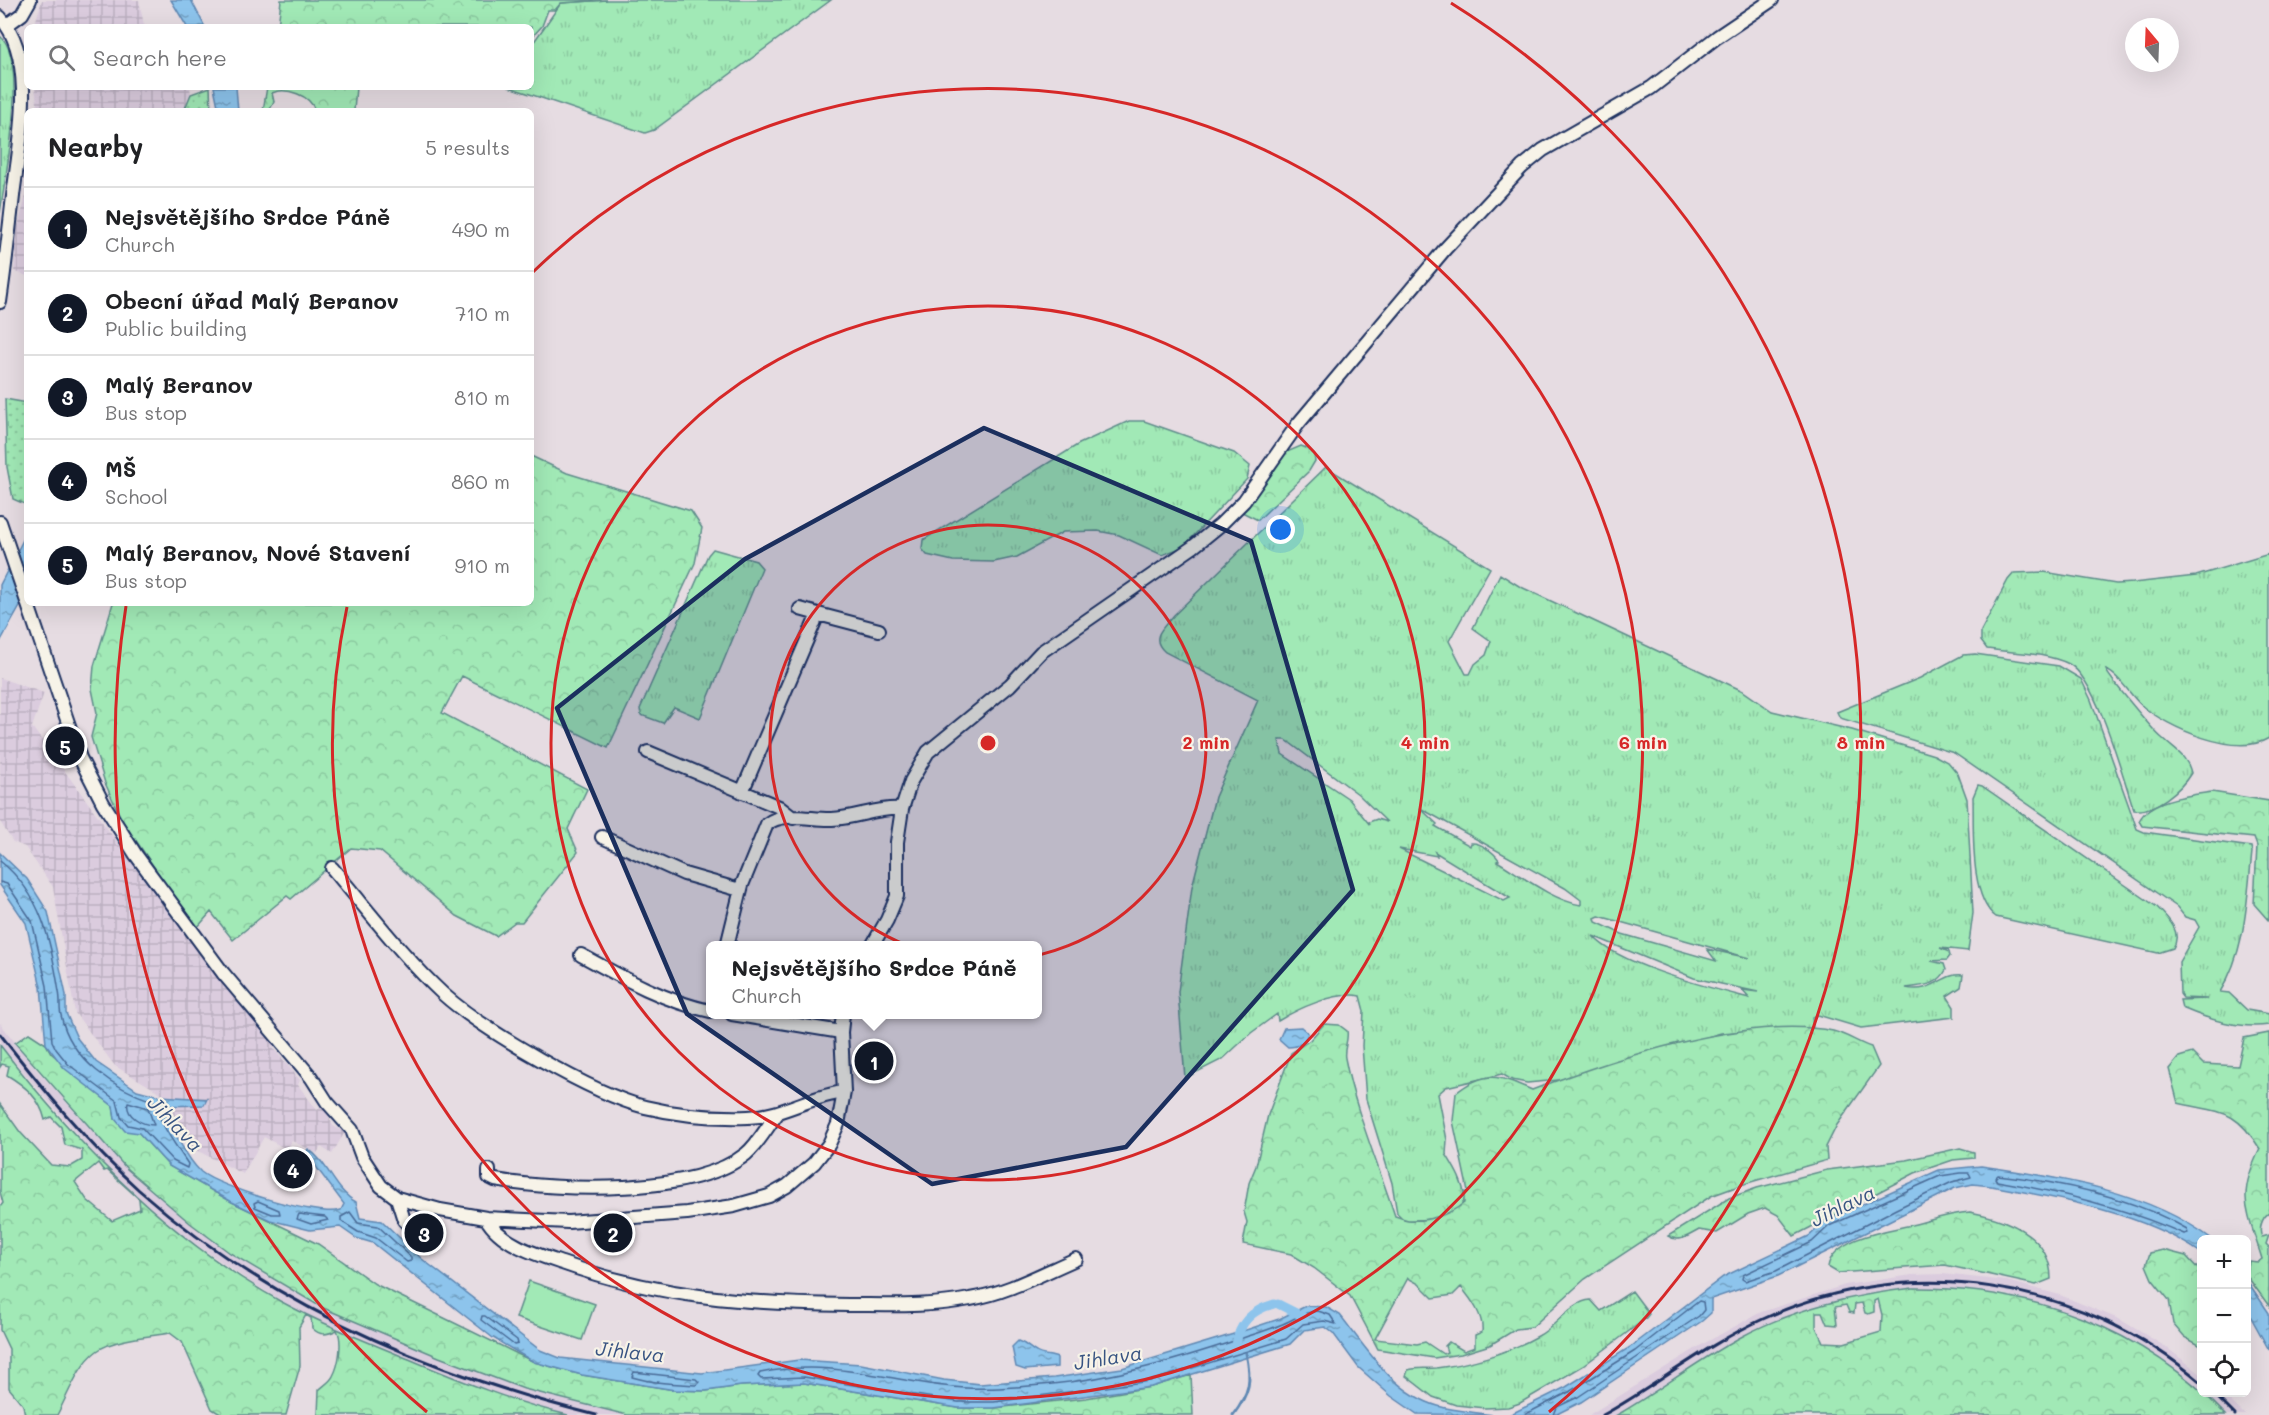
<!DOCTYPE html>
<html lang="en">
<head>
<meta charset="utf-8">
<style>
  body { margin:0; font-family:Mali,sans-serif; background:#f6f6f6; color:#202124 }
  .controls { position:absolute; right:18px; bottom:18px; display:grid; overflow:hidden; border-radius:9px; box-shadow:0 6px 24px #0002 }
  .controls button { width:54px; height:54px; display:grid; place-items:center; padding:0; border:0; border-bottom:2px solid #e0e0e0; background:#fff; color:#202124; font:30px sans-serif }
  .compass { position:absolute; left:2125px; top:18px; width:54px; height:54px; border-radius:50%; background:#fff; box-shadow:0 6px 24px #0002; rotate:341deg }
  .you { position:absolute; left:1281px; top:530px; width:21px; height:21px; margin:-15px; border:4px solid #fff; border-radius:50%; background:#1a73e8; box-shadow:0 0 0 9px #1a73e833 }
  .badge { display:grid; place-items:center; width:39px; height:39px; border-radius:50%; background:#111827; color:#fff; font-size:20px; font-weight:700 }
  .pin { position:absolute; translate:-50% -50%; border:3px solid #fff; box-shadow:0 2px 6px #0006 }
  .popup { position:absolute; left:706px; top:941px; width:336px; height:78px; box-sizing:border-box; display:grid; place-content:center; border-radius:9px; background:#fff; filter:drop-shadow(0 2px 4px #0005); font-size:20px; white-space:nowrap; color:#757577 }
  .popup b { font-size:22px; color:#202124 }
  .popup::after { content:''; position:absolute; left:50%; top:100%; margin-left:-12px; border:12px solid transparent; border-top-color:#fff }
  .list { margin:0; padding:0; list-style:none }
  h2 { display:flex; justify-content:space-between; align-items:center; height:78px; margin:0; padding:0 24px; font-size:26px }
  h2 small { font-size:20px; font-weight:400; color:#757577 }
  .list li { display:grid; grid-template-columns:39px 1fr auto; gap:18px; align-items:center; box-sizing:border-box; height:84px; padding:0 24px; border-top:2px solid #e0e0e0 }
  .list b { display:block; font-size:22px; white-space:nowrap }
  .list p { margin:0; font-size:20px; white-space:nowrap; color:#757577 }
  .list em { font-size:20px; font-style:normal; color:#757577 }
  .icon { flex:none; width:33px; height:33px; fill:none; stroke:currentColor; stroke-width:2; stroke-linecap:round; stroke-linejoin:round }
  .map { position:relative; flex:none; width:2269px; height:1415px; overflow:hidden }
  .search { position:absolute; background:#fff; box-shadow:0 6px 24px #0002; left:24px; top:24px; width:510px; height:66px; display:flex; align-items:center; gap:15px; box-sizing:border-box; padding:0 21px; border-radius:9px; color:#757577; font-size:22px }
  .panel { position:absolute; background:#fff; box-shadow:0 6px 24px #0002; left:24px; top:108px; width:510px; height:498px; border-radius:9px }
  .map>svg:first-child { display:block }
  .built { fill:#dbccde }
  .industrial { fill:url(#industrial-grid) }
  .grass { fill:url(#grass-tufts); stroke:#5e8c8a; stroke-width:1.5; fill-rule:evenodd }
  .forest { fill:url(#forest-crowns); stroke:#5e8c8a; stroke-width:1.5; fill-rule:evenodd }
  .garden { fill:url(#garden-dots); stroke:#5e8c8a; stroke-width:1.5 }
  .pitch { fill:#a1e9b6; stroke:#5e8c8a; stroke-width:1.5 }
  .water { fill:url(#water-ripples); stroke:#5f88b3; stroke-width:1.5 }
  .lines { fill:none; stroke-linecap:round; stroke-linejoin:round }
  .shore { stroke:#496b97; stroke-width:1.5 }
  .stream { stroke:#5f88b3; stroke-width:3 }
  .canal { stroke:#8dc4ec; stroke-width:9 }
  .minor-casing { stroke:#1b2f5e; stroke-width:16 }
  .minor { stroke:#f7f3e8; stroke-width:12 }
  .rail { stroke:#1b2f5e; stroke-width:3 }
  .marked { fill:#1b2f5e; fill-opacity:0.2; stroke:#1b2f5e; stroke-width:4.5; stroke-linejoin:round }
  .ring { fill:none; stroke:#d62828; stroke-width:3 }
  .labels { text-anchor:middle; stroke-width:4.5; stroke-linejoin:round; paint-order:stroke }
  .water-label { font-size:20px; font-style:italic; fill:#385482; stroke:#f7f3e8 }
  .centre { fill:#d62828; stroke:#f7f3e8; stroke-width:3 }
  .ring-label { font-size:18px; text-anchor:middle; font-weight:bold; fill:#d62828; stroke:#f7f3e8; stroke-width:4.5; stroke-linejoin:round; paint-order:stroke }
</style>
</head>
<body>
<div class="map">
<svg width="2269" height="1415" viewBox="0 0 2269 1415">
  <defs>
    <pattern id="industrial-grid" width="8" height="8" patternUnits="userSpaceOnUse" patternTransform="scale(1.5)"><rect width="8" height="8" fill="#dbccde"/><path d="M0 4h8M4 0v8" fill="none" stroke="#bbb0c1"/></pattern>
    <pattern id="grass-tufts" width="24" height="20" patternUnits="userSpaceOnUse" patternTransform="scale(1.5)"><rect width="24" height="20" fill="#a1e9b6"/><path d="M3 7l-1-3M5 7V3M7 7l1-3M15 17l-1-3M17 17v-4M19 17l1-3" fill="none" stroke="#8ac89f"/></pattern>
    <pattern id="forest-crowns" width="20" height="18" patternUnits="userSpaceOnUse" patternTransform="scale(1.5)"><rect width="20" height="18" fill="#a1e9b6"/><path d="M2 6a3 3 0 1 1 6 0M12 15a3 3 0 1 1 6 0" fill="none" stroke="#8ac89f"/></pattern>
    <pattern id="garden-dots" width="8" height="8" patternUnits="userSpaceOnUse" patternTransform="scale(1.5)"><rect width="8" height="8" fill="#a1e9b6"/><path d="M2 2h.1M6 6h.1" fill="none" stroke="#8ac89f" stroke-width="1.8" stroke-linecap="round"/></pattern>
    <pattern id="water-ripples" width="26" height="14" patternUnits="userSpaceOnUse" patternTransform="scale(1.5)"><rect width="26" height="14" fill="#8dc4ec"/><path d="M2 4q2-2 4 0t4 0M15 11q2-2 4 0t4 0" fill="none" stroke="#72a0c2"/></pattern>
  </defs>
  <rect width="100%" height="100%" fill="#e6dce2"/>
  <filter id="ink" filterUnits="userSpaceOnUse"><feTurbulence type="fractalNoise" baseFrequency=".0167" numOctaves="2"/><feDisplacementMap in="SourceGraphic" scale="12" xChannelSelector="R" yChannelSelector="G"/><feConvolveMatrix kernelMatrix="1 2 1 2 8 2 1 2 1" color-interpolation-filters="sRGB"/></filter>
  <g filter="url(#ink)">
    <!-- built -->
    <path class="built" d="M0,1023L36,1069L127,1169L190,1223L259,1272L321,1307L477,1372L524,1389L627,1415H568L520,1402L434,1370L315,1320L252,1283L181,1234L134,1194L93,1153L0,1045Z
      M1943,1274L2007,1281L2060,1295L2119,1319L2166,1347L2201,1374L2202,1392L2180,1374L2135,1343L2080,1317L2005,1294L1943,1288H1913L1848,1298L1798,1312L1767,1324L1617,1415H1589L1703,1344L1761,1312L1845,1285L1912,1275Z
      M2202,1393H2222L2245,1415H2226Z"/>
    <!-- industrial -->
    <path class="industrial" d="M42,0H139L144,25L149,27H34Z
      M35,87H190L191,94L184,111H38Z
      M27,193V276L14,271L17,229Z
      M0,678L44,693L32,727L217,977L272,1039L274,1049L300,1080L298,1085L317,1110L324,1106L333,1126L345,1132L332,1154L321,1147L317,1153L292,1141L286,1149L264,1137L243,1174L198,1151L188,1145L161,1093L115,1066L75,1013L53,887L25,847L13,842L0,822Z"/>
    <!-- grass -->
    <path class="grass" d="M607,0H831L654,130L645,133L509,87H531V46L561,3Z
      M0,36C29,59 5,179 0,213Z
      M1129,421H1144L1234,453L1250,466L1247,479L1183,547L1162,555L1119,535L1098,531L1063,532L1017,557L994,562L953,561L927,555L922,549L923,540L1079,444Z
      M1326,467L1490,568L1449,641L1466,674H1470L1475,664L1486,655L1491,641L1473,628L1500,574L1519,586L1743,691L1772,711L1852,730L1934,755L1949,763L1958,774L1967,799L1973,913L1968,951L1940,948L1949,952L1950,956L1947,960L1931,961L1944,964L1946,970C1937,987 1923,985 1906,988C1934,994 1942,972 1963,975L1961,987L1947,996L1954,1007V1017L1861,1028L1818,1015L1812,1017L1813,1030L1791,1028L1721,1033L1559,1080L1527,1083L1512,1080L1502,1074L1446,1087L1438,1094L1447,1140L1446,1154C1455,1169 1463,1181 1465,1199C1457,1218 1422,1221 1404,1220L1397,1213L1392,1183L1366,1099L1362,1046L1364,1011L1360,996C1336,991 1297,1009 1278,1021L1277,1014L1251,1033L1223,1059L1185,1078L1178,992L1192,887L1215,797L1258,700L1165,652C1149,638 1163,628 1174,615ZM1279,740H1286L1358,794L1387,822L1377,819L1369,822L1370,825L1349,799L1282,754ZM1420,808L1565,888L1581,900V905C1552,900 1522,876 1497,861L1499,860C1494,852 1480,842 1471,843L1470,846L1435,826L1437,824ZM1399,849L1437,856L1435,852L1510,898L1504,901ZM1599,916L1749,958L1707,949L1716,961L1622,934L1596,922L1595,918ZM1593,936L1694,978L1758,992L1742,990L1749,998C1711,988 1618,965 1593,936Z
      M713,549L756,561L762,568L700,718L674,707L663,723L641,715L640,709L708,555Z
      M2269,554V738C2236,758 2168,728 2141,705C2130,695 2119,675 2106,670C2108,676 2154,732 2162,738C2174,750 2187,755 2191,773C2181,790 2155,812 2134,810C2123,777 2097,679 2069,664C2044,652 2013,653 1987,649L1981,641V631L2008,580L2014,573L2044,572L2116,584L2133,583L2196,576Z
      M1975,654L2059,666L2081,679L2091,700L2137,829L2144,832L2251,847L2252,852C2247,899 2246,951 2220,992L2229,993L2247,1010L2269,1014V1025C2239,1029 2210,1020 2182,1008L2180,1000L2207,999L2183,998L2180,994L2179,962L2199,927L2195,920L2185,917L2177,907L1954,753L1840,718L1837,712L1920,678L1963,655Z
      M1978,785L1982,786L2157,907C2168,918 2183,932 2173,948L2158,953L1996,917C1969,898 1974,829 1973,797Z
      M1632,1291L1647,1311L1649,1314L1645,1319L1583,1366L1520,1403L1508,1407L1485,1408L1456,1405L1433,1397L1406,1376L1408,1370C1418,1367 1425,1369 1436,1368C1470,1364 1508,1353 1538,1336C1556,1327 1571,1301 1591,1300L1601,1311Z"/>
    <!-- forest -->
    <path class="forest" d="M281,0H607L561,3L555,10H548L542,26L531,38V27H278Z
      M267,87H356L354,111H315C311,95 286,87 272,93L274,102L269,111H263Z
      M1301,446C1310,449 1314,452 1315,461L1309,471L1258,520L1240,511L1273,472L1282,454Z
      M531,456L567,473L691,511L702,528L695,563L608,748L462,676L442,713L587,789L568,829L578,852L522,922H515L496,936L457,916L380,851L351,848L291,899L287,896L233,940L211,912L196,929L122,820L105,783L91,737L97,713L92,689L94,666L113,603H531Z
      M2212,792L2269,801V921L2254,904L2257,846L2254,838L2142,826L2139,821C2149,799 2191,795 2212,792Z
      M1324,1024L1339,1025L1347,1031C1349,1040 1343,1049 1345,1058C1354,1107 1379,1167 1395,1216C1400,1217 1402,1219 1408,1220C1427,1222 1449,1215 1464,1203V1193L1468,1191L1453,1121L1456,1093C1485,1069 1500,1076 1532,1090C1612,1059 1748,1014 1833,1031C1846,1034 1858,1043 1871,1047L1879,1066L1837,1125L1826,1147L1827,1160L1744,1184L1711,1196L1585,1279L1532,1327L1516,1329L1490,1345L1461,1354L1434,1358L1378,1349L1350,1296L1314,1268L1291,1254L1243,1244L1247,1222L1244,1212L1249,1183L1256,1166L1268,1115L1291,1053L1310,1040ZM1408,1278L1419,1284L1433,1298L1453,1295L1461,1287C1471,1299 1484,1316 1482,1332L1475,1335V1347L1464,1351L1449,1342L1445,1346L1447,1352L1443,1354L1425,1342L1417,1344L1375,1339Z
      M29,1033L46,1044L51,1053L113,1106L115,1119L139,1133L169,1166L232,1202L318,1244L375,1284L534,1362L582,1375L675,1390L706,1391L741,1386L804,1383L958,1408H994L1086,1398L1151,1387L1191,1375L1193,1415H627L524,1389L439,1357L321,1307L230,1253L190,1223L127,1169L15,1043Z
      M2269,1033V1213C2262,1217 2258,1230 2262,1237L2269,1235L2266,1244L2269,1247V1306L2247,1276L2249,1261L2258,1262L2262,1259C2247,1210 2236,1197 2260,1149C2235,1108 2221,1113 2178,1103L2169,1069L2179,1057L2192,1053L2203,1064L2238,1066L2244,1038Z
      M0,1045C77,1146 169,1239 280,1301C322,1324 365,1341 409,1359C461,1381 513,1402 568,1415H318L319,1390C323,1386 331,1381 333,1376C339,1365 343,1341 337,1330C327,1335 320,1336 312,1328L311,1318L306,1315L299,1327L300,1366L286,1415H222L212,1409L182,1342L170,1333C151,1336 112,1339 97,1351C78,1365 68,1395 57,1415H25L23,1405L9,1388V1349L0,1330V1207L3,1203L0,1192V1104L20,1132L51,1165L70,1167L82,1160V1150L65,1145L61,1127L51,1117L45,1120C40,1098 25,1086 7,1075L9,1066L2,1064L0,1067ZM98,1163L104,1171L107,1170L139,1199L140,1209L112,1221L87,1200L75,1182Z
      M1960,1148L1974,1152V1158L1953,1160L1915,1173L1794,1236L1778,1215L1765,1208L1748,1214L1717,1233L1699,1230C1688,1236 1679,1243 1668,1236L1729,1198L1757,1188L1827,1170L1906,1160Z
      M1970,1212C2007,1219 2051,1235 2051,1279L2036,1285L1945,1265L1838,1273L1828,1267C1832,1239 1884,1231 1907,1226C1929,1221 1947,1214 1970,1212Z
      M2163,1250L2186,1256L2201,1272V1346L2184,1337L2173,1324L2169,1300L2152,1279L2146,1265L2150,1253Z
      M1913,1288C2032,1287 2143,1328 2226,1415H1617C1659,1391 1698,1360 1741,1337C1795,1308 1853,1295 1913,1288ZM1878,1299L1882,1315L1881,1332L1844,1343L1823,1342L1816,1327V1312H1822L1827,1324L1837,1325L1835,1307L1846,1305L1849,1312L1854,1313L1855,1304L1862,1303L1865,1313L1868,1314L1874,1312V1301Z"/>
    <!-- garden -->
    <path class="garden" d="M210,87L211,111H184L191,94Z
      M5,399L27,403V505L13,499L7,467Z"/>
    <!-- pitch -->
    <path class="pitch" d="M529,1281L595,1304L582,1340L516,1318Z"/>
    <!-- water -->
    <path class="water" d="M171,0H191L205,27H187Z
      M214,87H236L238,111H219Z
      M27,532V594L0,642V585Z
      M0,853L27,879L48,912L66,995V1013L77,1038L96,1062L137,1090L160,1096L207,1099L204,1105L160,1106L164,1108C169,1125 188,1160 201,1172C219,1187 319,1218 341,1210L344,1204L311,1160L304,1155L308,1149C328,1162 335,1191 356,1202L360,1218L382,1221L422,1259L540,1350L560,1358L702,1373L799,1360L861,1364L944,1380L980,1384L1054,1378L1122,1368L1237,1333L1279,1319L1306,1306L1326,1307L1340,1315C1367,1349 1393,1393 1438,1406C1455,1411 1475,1412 1493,1415L1417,1414L1391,1396L1358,1367L1333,1333L1325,1327L1304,1330L1290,1344L1151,1387L994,1408H958L804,1383L741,1386L706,1391L675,1390L582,1375L534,1362L493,1338L373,1243L356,1238L340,1227L310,1230L270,1220L232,1202L169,1166L139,1133L125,1131L115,1119L113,1106L64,1068L46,1044L41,987L26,923L0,885Z
      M1301,1027L1308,1033C1305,1043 1297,1047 1288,1047L1279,1039L1284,1028Z
      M1981,1166C2059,1177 2148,1191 2212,1239L2202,1240L2201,1253C2144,1213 2059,1198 1991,1186L1973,1184L1955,1188L1778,1276L1711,1299V1313L1702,1321L1581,1402L1555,1415H1509L1566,1387L1632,1346L1723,1277L1809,1236L1826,1221L1939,1170Z
      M2246,1279L2269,1313V1350L2247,1310Z
      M1018,1341C1027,1344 1029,1348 1036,1352C1042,1356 1051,1355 1057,1358V1367L1025,1370L1016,1367L1012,1347Z"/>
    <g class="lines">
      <!-- shore -->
      <path class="shore" d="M0,861C42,894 51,942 59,992C61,1000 59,1008 61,1015C70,1060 115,1089 155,1102C157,1120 178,1149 188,1164L187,1168L173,1161L142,1128L128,1125L121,1117L117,1101L68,1064L56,1049L52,1041L47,986L32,921L7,884L0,882
        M128,1102L148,1108L154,1125C142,1125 125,1116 128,1102Z
        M1961,1173H1969L1971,1177L1952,1182L1896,1209L1776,1271L1745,1281L1742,1279L1743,1275L1812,1242L1829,1226L1940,1176Z
        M1998,1175C2060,1182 2132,1197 2187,1229L2188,1233L2184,1234C2126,1208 2061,1192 1997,1181L1995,1178Z
        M258,1201L279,1210L280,1214H272L255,1207L254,1203Z
        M350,1212L358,1223L378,1226L411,1257V1261L407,1262L376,1238L358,1232L341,1221V1217Z
        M299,1214L325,1217L328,1220L311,1224L297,1219Z
        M1318,1311L1330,1315L1336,1324L1324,1321L1303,1324L1286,1339L1150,1381L994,1402H958L804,1377L761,1379L758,1376L760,1373C828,1359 878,1378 944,1386C980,1391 1016,1387 1052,1384C1116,1378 1177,1360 1237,1340C1251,1335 1266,1331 1280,1325C1294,1320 1302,1312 1318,1311Z
        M482,1316H485L517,1340L518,1344L514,1345L481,1320Z
        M634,1372L696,1379L699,1382L696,1385C675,1384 652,1383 632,1377Z
        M1524,1415L1569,1392L1635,1351L1699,1301L1703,1302L1704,1310L1699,1316L1578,1397L1557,1407L1554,1415"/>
      <!-- stream -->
      <path class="stream" d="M1233,1415C1250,1392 1252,1381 1246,1353"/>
      <!-- canal -->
      <path class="canal" d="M1278,1304L1302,1316
        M1236,1345C1239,1322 1252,1310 1274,1304"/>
      <!-- minor casing -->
      <g class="minor-casing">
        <path id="minor" d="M0,17C38,59 19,145 13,196C9,232 5,267 0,302
          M7,25L22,14L30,0
          M0,522L80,758L103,803L136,855L223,973L311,1077L327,1102L352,1130L362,1157L381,1186L397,1198L440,1210L486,1218L568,1222L687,1213L734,1206L769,1196L787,1186L814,1163L829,1144L838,1124L844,1092L841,1032L843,1014
          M800,609L818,614
          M648,752L779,807L793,818
          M742,792L818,614L879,630
          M602,837L684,874L740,890
          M332,868C368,910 403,957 443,994C483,1030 593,1094 645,1107C678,1115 714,1118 748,1117C783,1116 810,1096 844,1092
          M727,946L742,885L767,824C783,811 812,820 832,819C856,818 878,807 902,809
          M872,946L887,920L897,896V842L902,809L911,781L928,752L1010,685L1041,652L1193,547L1220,525L1244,501L1298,424L1445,249L1522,167L1543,150L1651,88L1717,37L1772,0
          M581,955C623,978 664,1001 710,1011
          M732,1014L841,1032
          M489,1170V1177L495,1180C558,1191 694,1196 746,1154C758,1144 767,1127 777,1114
          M397,1198L404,1220L412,1228H424L430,1208
          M486,1218C501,1244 535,1254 562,1263C657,1297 747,1304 848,1305C889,1305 929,1307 970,1299C1007,1293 1041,1274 1076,1259"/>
      </g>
      <!-- minor -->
      <use href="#minor" class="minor"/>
      <!-- rail -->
      <path class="rail" d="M0,1034C42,1088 88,1144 139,1190C268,1304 430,1374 596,1415
        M2212,1392L2235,1415
        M1603,1415C1657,1385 1706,1345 1763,1319C1909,1252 2080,1279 2202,1383"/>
    </g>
  </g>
  <!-- marked area -->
  <path class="marked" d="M984,428L1251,541L1353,890L1126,1147L932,1184L687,1014L557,708L745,559Z"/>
  <!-- distance rings -->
  <g class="ring">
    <circle cx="988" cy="743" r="218"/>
    <circle cx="988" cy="743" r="437"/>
    <path d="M533 272A655 655 0 1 1 347 607"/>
    <path d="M427 1412A873 873 0 0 1 126 606M1451 3A873 873 0 0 1 1549 1412"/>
  </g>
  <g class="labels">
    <!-- water labels -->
    <g class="water-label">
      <text transform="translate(175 1124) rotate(46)" y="7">Jihlava</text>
      <text transform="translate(1843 1206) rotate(-26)" y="7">Jihlava</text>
      <text transform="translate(630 1352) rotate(6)" y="7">Jihlava</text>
      <text transform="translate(1108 1358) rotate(-9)" y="7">Jihlava</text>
    </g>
  </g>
  <circle cx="988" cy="743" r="9" class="centre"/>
  <g class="ring-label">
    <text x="1206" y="749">2 min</text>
    <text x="1425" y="749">4 min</text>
    <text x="1643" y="749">6 min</text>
    <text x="1861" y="749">8 min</text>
  </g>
</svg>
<div class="controls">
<button>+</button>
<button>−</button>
<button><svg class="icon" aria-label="locate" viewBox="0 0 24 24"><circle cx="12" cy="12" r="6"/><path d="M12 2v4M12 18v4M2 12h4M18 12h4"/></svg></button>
</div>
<svg class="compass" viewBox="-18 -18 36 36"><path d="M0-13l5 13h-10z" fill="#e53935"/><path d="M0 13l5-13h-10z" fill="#757577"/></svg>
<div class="you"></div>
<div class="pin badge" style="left:874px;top:1061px">1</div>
<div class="popup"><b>Nejsvětějšího Srdce Páně</b>Church</div>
<div class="pin badge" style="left:613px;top:1233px">2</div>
<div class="pin badge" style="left:424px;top:1233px">3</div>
<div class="pin badge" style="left:293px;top:1169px">4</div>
<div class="pin badge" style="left:65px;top:746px">5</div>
<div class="search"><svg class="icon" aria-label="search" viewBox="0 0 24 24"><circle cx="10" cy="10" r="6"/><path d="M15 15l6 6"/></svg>Search here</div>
<section class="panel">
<h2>Nearby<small>5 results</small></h2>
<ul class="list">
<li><span class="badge">1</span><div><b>Nejsvětějšího Srdce Páně</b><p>Church</p></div><em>490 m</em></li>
<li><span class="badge">2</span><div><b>Obecní úřad Malý Beranov</b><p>Public building</p></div><em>710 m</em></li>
<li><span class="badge">3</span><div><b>Malý Beranov</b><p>Bus stop</p></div><em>810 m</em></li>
<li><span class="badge">4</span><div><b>MŠ</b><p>School</p></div><em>860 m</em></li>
<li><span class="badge">5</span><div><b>Malý Beranov, Nové Stavení</b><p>Bus stop</p></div><em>910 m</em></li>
</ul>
</section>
</div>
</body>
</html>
